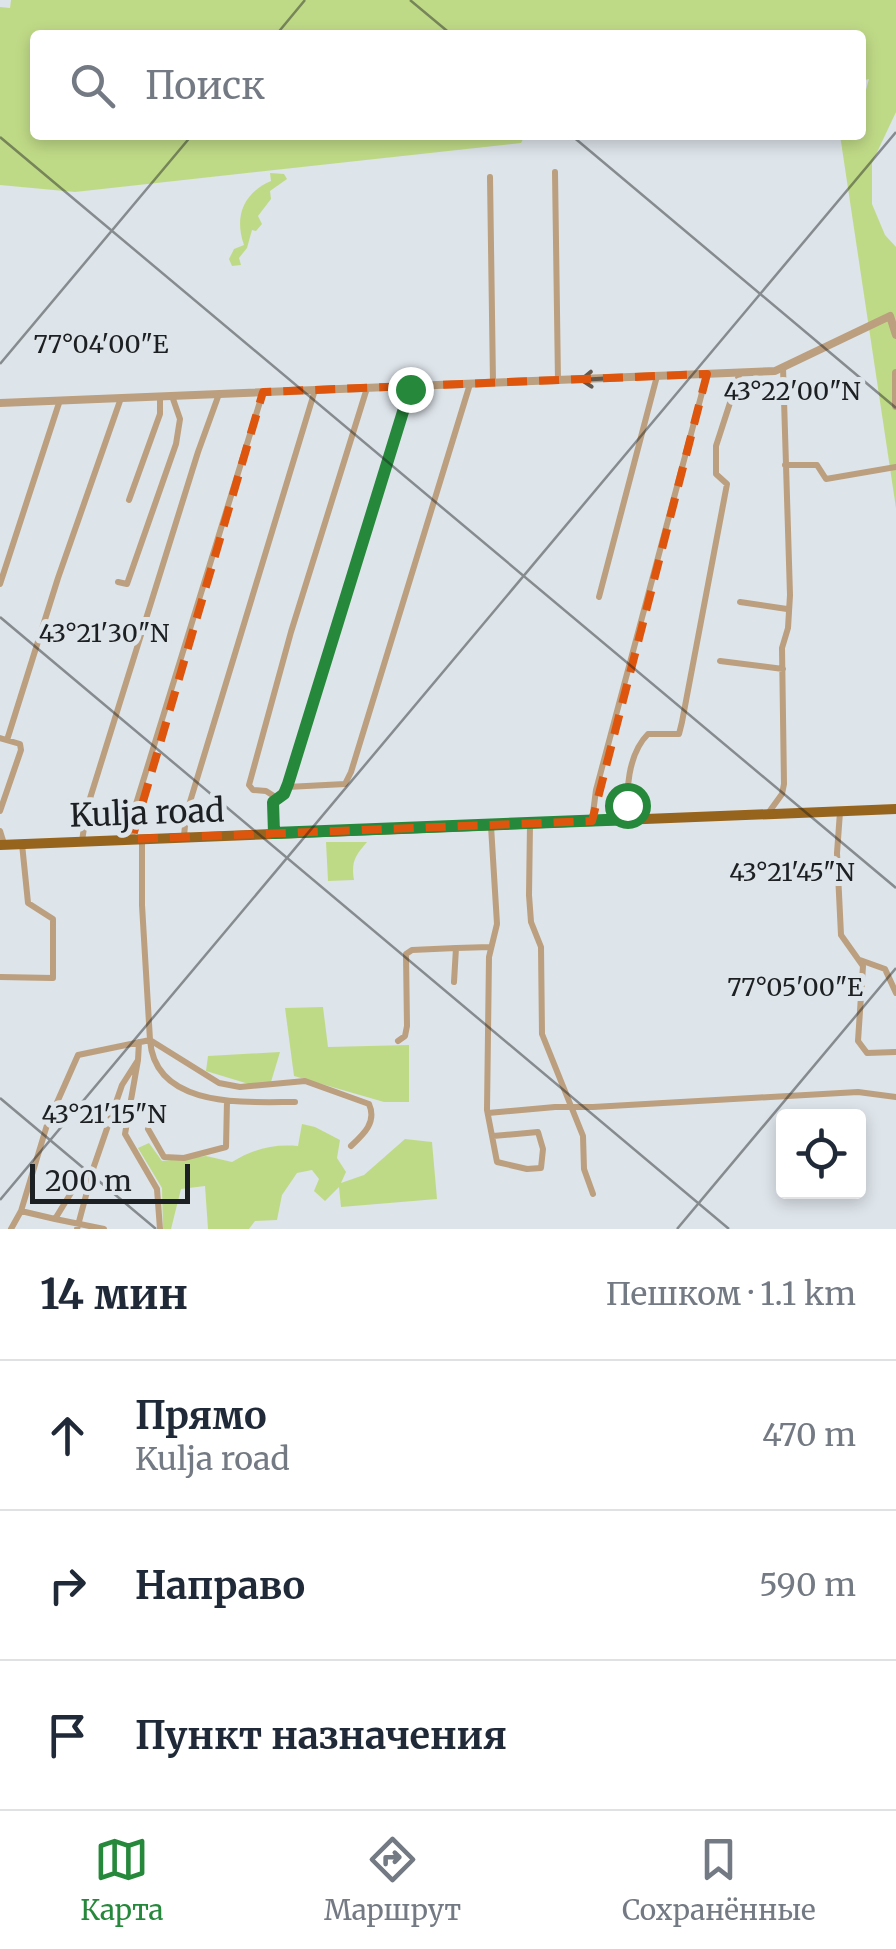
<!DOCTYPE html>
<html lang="ru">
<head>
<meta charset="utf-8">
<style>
  body { margin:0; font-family:Merriweather,serif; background:#f6f6f7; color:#1f2937 }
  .controls { position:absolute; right:30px; bottom:30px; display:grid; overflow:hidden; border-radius:10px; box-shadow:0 5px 15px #0003 }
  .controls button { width:90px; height:90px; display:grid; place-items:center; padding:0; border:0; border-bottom:2px solid #e0e1e3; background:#fff; color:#1f2937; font:50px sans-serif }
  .scale { position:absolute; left:30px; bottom:25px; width:160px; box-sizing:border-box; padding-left:10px; border:5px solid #1d2022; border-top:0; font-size:28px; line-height:35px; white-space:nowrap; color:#1d2022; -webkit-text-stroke:8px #dde4ea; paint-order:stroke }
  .stop { position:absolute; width:30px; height:30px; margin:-22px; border:8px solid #26883b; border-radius:50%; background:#fff }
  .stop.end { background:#26883b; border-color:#fff; box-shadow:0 2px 10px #0008 }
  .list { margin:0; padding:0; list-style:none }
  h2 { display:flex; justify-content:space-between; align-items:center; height:130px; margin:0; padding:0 40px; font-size:42px }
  h2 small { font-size:32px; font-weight:400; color:#747a83 }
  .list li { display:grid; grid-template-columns:65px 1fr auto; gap:30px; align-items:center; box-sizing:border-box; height:150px; padding:0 40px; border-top:2px solid #e0e1e3 }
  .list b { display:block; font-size:38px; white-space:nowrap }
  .list p { margin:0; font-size:32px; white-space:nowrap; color:#747a83 }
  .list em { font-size:32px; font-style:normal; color:#747a83 }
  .icon { flex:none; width:55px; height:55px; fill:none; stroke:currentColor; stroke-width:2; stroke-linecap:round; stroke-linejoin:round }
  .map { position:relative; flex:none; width:896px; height:1229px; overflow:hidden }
  .search { position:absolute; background:#fff; box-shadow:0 5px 15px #0003; left:30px; right:30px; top:30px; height:110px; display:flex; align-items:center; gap:25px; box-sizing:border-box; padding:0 35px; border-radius:10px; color:#747a83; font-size:38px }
  .sheet { height:580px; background:#fff }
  nav { display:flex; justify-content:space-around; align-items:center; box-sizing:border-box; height:140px; border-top:2px solid #e0e1e3; background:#fff; font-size:28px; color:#747a83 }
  nav a { display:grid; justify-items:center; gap:5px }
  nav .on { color:#26883b }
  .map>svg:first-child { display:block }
  .green { fill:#bfda87 }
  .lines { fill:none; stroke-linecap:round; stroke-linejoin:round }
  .minor { stroke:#bb9f7e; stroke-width:6 }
  .tertiary { stroke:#bb9f7e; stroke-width:8 }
  .primary { stroke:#96641d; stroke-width:10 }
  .oneway { stroke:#64594b }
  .route { stroke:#26883b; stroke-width:12 }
  .marked { fill:none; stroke:#de560d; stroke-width:8; stroke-dasharray:20 12; stroke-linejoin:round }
  .ticks { fill:none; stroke:#1d2022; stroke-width:2.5; stroke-opacity:0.45 }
  .labels { text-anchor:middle; stroke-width:10; stroke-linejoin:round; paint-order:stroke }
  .street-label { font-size:32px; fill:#1d2022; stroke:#dde4ea }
  .ticks-label { font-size:25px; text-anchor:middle; fill:#1d2022; stroke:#dde4ea; stroke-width:10; stroke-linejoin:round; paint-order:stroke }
</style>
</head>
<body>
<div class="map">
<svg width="896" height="1229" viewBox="0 0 896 1229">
  <rect width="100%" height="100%" fill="#dde4ea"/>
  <!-- green -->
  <path class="green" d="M11,0H896V112L872,163V204L885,235L896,247V508L840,135H861V108L869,79L861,81V35H35V135H525L521,143L75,192L0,185V7L10,8Z
    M270,173L284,174L287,179L270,191L271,199L258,216L262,224L256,231L252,230L247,248L239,258L241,265L232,266L229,259L234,249L244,245C234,217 243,193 271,181Z
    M326,842H367C355,856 351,862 354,880L328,881Z
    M323,1007L328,1047L409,1045V1102H384L294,1076L285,1008Z
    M280,1052L271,1082L252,1085L206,1071L208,1056Z
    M302,1124L315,1127L340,1140L337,1158L346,1172L341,1183L364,1175L405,1139L432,1142L437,1199L341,1207L339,1187L325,1201L314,1191L319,1179L312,1170L297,1173L282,1195L277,1220L255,1221L249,1229H208L205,1186L181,1189L171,1229H163L162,1188L138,1148L149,1143L162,1161L206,1156L232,1162C254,1149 272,1144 298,1146Z"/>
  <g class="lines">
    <!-- minor -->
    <path class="minor" d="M555,172L558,381
      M490,177L493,383
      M785,465H817L826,479L896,467
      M129,500L160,414V396
      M118,582L127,584L176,444L180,419L172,396
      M0,584L60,400
      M599,597L657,376
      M740,602L787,609
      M720,661L783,669
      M0,738L20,744L21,750L0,811
      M7,740L58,578L121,398
      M287,787L345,784L351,772L470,384
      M277,798L266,791L253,790L249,785L291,632L367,388
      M769,812L782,794L784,784L782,648L788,628L790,595L783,367
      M840,812L837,853L841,935L863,966L858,1041L867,1053L896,1052
      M632,819C623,794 629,753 648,734H679L682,722L727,484L716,474V446L740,372
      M592,821L596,790L707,374
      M530,824L529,895L531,922L541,947L542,1034L583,1136L584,1169L593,1194
      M491,826L497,924L489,957L487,1110L497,1162L527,1169L541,1168L543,1149L538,1132L493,1136
      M0,831L4,844
      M274,833L273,802L288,784L410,386
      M184,836L186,815L315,390
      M132,839L136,804L263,392
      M82,841L87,808L198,452L219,394
      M860,960L885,969L896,993
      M0,977L53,978V919L28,903L22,844
      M454,982L456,948L490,947
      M150,1040L219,1083L240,1087L305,1081L369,1104C377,1122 364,1134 351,1146
      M150,1040C155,1109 246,1102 295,1102
      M398,1041L405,1036L407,1026L406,954L412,950L456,948
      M138,1060L125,1134L157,1189L160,1229
      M488,1113L555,1107H593L858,1092L896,1097
      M148,1129L164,1157L184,1158L226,1147L227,1101
      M21,1211L47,1125L78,1055L150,1040L142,905V840
      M55,1219L104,1229
      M11,1229L21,1211L55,1219L74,1188L93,1169L122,1085L138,1060L139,1042
      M77,1229L92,1173"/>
    <!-- tertiary -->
    <path class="tertiary" d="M896,373V406
      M0,403L775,371L890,316L896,335"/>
    <!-- primary -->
    <path class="primary" d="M0,845L896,809"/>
  </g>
  <!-- one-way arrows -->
  <defs><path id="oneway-shaft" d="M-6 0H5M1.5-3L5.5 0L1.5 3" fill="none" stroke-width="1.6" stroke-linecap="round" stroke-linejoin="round" transform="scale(2.5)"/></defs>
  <use class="oneway" href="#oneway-shaft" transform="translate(595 379) rotate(177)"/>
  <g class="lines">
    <!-- route -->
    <path class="route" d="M410,389L288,784L284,794L273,802L274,833L632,819L627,805"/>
  </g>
  <!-- marked area -->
  <path class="marked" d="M707,374L592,821L132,839L263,392Z"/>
  <!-- ticks -->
  <path class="ticks" d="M410,0L452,35M276,35L305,0M571,135L896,408M0,137L896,888M0,364L192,135M0,617L729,1229M0,1098L156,1229M0,1200L896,132M677,1229L896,968"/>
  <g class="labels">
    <!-- street labels -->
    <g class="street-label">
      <text transform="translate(147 813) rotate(-2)" y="11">Kulja road</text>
    </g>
  </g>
  <g class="ticks-label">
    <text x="101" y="353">77°04'00"E</text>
    <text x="792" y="400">43°22'00"N</text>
    <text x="104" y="642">43°21'30"N</text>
    <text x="792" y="881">43°21'45"N</text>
    <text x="795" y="996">77°05'00"E</text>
    <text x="104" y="1123">43°21'15"N</text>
  </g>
</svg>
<div class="controls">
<button><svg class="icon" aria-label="locate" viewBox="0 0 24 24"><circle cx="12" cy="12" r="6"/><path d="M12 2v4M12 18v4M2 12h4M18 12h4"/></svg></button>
</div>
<div class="scale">200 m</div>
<div class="stop" style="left:627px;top:805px"></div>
<div class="stop end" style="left:410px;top:389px"></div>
<div class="search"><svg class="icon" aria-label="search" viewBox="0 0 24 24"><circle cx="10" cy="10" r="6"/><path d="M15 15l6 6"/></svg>Поиск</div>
</div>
<section class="sheet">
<h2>14 мин<small>Пешком · 1.1 km</small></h2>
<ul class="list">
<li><svg class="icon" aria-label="ahead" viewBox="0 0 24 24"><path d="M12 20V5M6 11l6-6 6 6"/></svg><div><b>Прямо</b><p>Kulja road</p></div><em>470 m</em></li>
<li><svg class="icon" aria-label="right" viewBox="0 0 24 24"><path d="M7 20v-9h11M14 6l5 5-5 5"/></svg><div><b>Направо</b></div><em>590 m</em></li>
<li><svg class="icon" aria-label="arrive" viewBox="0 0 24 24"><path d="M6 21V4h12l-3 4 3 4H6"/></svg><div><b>Пункт назначения</b></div></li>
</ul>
</section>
<nav>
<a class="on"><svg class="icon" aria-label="map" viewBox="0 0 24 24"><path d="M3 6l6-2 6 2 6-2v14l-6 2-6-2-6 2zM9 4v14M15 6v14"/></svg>Карта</a>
<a><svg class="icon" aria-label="directions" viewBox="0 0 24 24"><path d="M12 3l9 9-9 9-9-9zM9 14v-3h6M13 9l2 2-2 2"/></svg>Маршрут</a>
<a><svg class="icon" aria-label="saved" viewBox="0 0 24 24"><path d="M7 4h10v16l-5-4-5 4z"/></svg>Сохранённые</a>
</nav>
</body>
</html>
